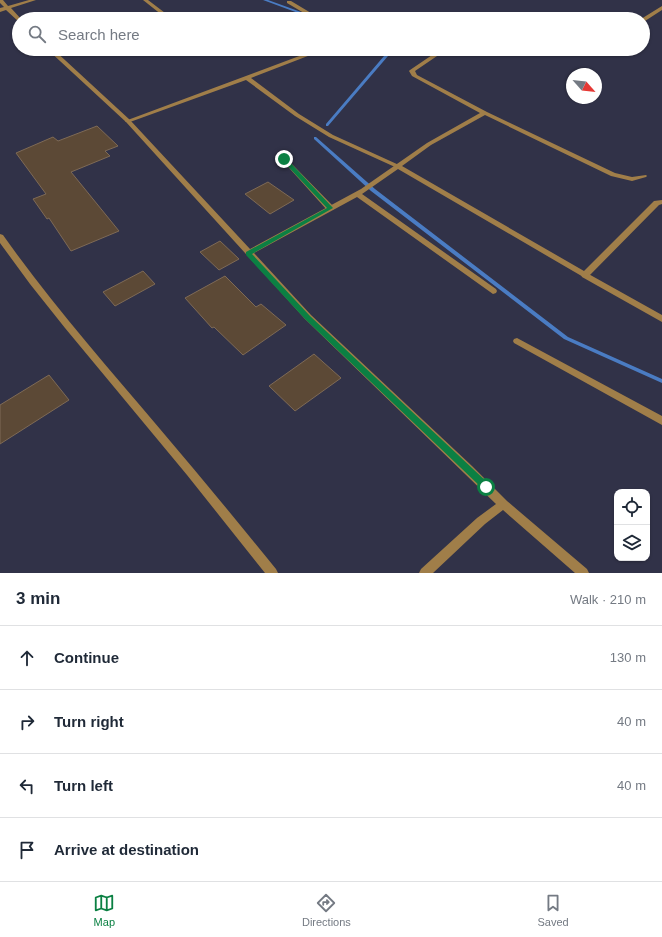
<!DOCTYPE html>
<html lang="en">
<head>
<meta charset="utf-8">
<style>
  body { margin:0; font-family:Helvetica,sans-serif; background:#f6f6f7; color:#1f2937 }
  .controls { position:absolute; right:12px; bottom:12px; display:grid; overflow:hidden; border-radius:8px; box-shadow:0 1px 3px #0004 }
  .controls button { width:36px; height:36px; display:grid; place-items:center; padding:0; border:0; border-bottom:1px solid #e0e1e3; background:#fff; color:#1f2937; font:20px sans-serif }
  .compass { position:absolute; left:566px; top:68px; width:36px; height:36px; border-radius:50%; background:#fff; box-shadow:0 1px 3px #0004; rotate:117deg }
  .stop { position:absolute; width:12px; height:12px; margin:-9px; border:3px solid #0b8043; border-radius:50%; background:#fff }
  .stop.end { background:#0b8043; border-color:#fff; box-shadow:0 1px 4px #0008 }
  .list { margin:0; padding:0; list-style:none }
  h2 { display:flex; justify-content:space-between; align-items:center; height:52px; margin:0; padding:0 16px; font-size:17px }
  h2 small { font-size:13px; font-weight:400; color:#747a83 }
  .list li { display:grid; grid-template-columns:26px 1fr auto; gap:12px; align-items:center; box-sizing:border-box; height:64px; padding:0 16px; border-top:1px solid #e0e1e3 }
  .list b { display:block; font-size:15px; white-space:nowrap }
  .list em { font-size:13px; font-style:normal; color:#747a83 }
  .icon { flex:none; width:22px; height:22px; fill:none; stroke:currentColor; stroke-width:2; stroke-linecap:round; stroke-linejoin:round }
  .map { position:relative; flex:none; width:662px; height:573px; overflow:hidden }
  .search { position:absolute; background:#fff; box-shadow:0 1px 3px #0004; left:12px; right:12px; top:12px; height:44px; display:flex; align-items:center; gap:10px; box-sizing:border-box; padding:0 14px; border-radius:22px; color:#747a83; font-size:15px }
  .sheet { height:308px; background:#fff }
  nav { display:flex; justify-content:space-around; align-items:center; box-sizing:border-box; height:56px; border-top:1px solid #e0e1e3; background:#fff; font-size:11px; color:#747a83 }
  nav a { display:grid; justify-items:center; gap:2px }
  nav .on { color:#0b8043 }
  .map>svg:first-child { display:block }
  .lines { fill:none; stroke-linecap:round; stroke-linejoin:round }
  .stream { fill:#4a7cc3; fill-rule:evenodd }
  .building { fill:#5c4936; stroke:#7e6a56 }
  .lane { fill:#a07e49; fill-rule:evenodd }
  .street { fill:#a07e49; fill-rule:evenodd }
  .route { fill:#0b8043 }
</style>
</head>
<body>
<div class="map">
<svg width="662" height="573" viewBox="0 0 662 573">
  <rect width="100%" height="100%" fill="#313248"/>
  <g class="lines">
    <!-- stream -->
    <path class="stream" d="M263,0H268L312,16L309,17Z
      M390,49H394L328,126H326V124Z
      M314,137H316L375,189L568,337L662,379V383L564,339L371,191L314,139Z"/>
  </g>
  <!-- building -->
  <path class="building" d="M97,126L118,146L105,151L110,156L71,172L119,231L71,251L49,218L47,219L33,199L46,194L16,153L53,137L58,141Z
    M268,182L294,200L270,214L245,194Z
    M220,241L239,259L219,270L200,252Z
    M143,271L155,284L115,306L103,292Z
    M225,276L256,307L261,304L286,325L243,355L214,327L212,328L185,298Z
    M314,354L341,378L295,411L269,386Z
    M49,375L69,400L0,444V405Z"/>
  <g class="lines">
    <!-- lane -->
    <path class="lane" d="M287,1H291L321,19H314L287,3Z
      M662,6V10L645,21L643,22V19H641Z
      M318,49H326L251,78L299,114L333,135L399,165V167H395L329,137L295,116L246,80L130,122H126L125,121Z
      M284,157L286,158L333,206L334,208L333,210H327L282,160L281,159Z
      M585,272L662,315V322L582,277L581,275Z"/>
    <!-- street -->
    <path class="street" d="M0,0H3L8,6L29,0H36L11,8L21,19H19V22L6,10L0,12V8L4,7L0,3Z
      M143,0H148L173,19H167Z
      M47,49H53L130,120L250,249L361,189L427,143L480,113L412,76L409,71L410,70L438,51L441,53L440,54L415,71L417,75L487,112L615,173L632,177L646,175L647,176L646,177L632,181L611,176L485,115L431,145L402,166L584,271L654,201L662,200V204L659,205L588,277L585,278L398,169L362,194L496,289L497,291L496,293L493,294L357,197L254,253L311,315L472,466L507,501L587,569L589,573H575L503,510L485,524L433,573H419L421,569L477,518L496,504L305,319L126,122Z
      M207,49H213L218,53L213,54Z
      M0,234L3,235C51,303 106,365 160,429C199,475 238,522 276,569L278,573H265L187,475L65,328L30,284L0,243Z
      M517,338L662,416V425L514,343L513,341L514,339Z"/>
  </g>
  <!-- route -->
  <path class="route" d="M282,158H286L333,208L252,254L310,316L489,484V489H483L305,319L246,255V252L327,208L282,160Z"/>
</svg>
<div class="controls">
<button><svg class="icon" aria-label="locate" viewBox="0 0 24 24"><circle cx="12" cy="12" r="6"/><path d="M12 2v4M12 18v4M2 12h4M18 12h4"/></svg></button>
<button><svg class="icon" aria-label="layers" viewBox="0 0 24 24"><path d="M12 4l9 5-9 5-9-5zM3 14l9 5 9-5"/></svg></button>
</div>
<svg class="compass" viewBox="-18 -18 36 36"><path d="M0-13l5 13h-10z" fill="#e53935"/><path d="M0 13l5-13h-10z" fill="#747a83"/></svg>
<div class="stop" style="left:486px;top:487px"></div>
<div class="stop end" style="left:284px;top:159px"></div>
<div class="search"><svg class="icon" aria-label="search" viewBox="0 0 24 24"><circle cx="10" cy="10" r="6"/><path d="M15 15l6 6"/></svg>Search here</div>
</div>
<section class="sheet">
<h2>3 min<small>Walk · 210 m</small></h2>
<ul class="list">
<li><svg class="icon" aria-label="ahead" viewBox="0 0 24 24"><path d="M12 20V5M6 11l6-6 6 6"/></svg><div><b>Continue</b></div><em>130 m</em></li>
<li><svg class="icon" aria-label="right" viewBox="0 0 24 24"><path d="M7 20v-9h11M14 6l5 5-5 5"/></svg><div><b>Turn right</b></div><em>40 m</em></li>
<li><svg class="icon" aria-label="left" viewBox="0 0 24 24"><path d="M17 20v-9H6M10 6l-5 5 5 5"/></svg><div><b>Turn left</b></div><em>40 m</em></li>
<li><svg class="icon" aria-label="arrive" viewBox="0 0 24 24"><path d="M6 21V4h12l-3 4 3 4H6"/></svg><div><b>Arrive at destination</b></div></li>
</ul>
</section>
<nav>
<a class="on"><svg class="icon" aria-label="map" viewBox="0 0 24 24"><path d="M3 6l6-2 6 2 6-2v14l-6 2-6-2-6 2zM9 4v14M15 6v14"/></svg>Map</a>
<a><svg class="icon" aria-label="directions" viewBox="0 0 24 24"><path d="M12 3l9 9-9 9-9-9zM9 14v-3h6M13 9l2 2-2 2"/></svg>Directions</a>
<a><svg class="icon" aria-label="saved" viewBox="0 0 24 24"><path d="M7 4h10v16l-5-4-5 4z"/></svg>Saved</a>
</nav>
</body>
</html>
